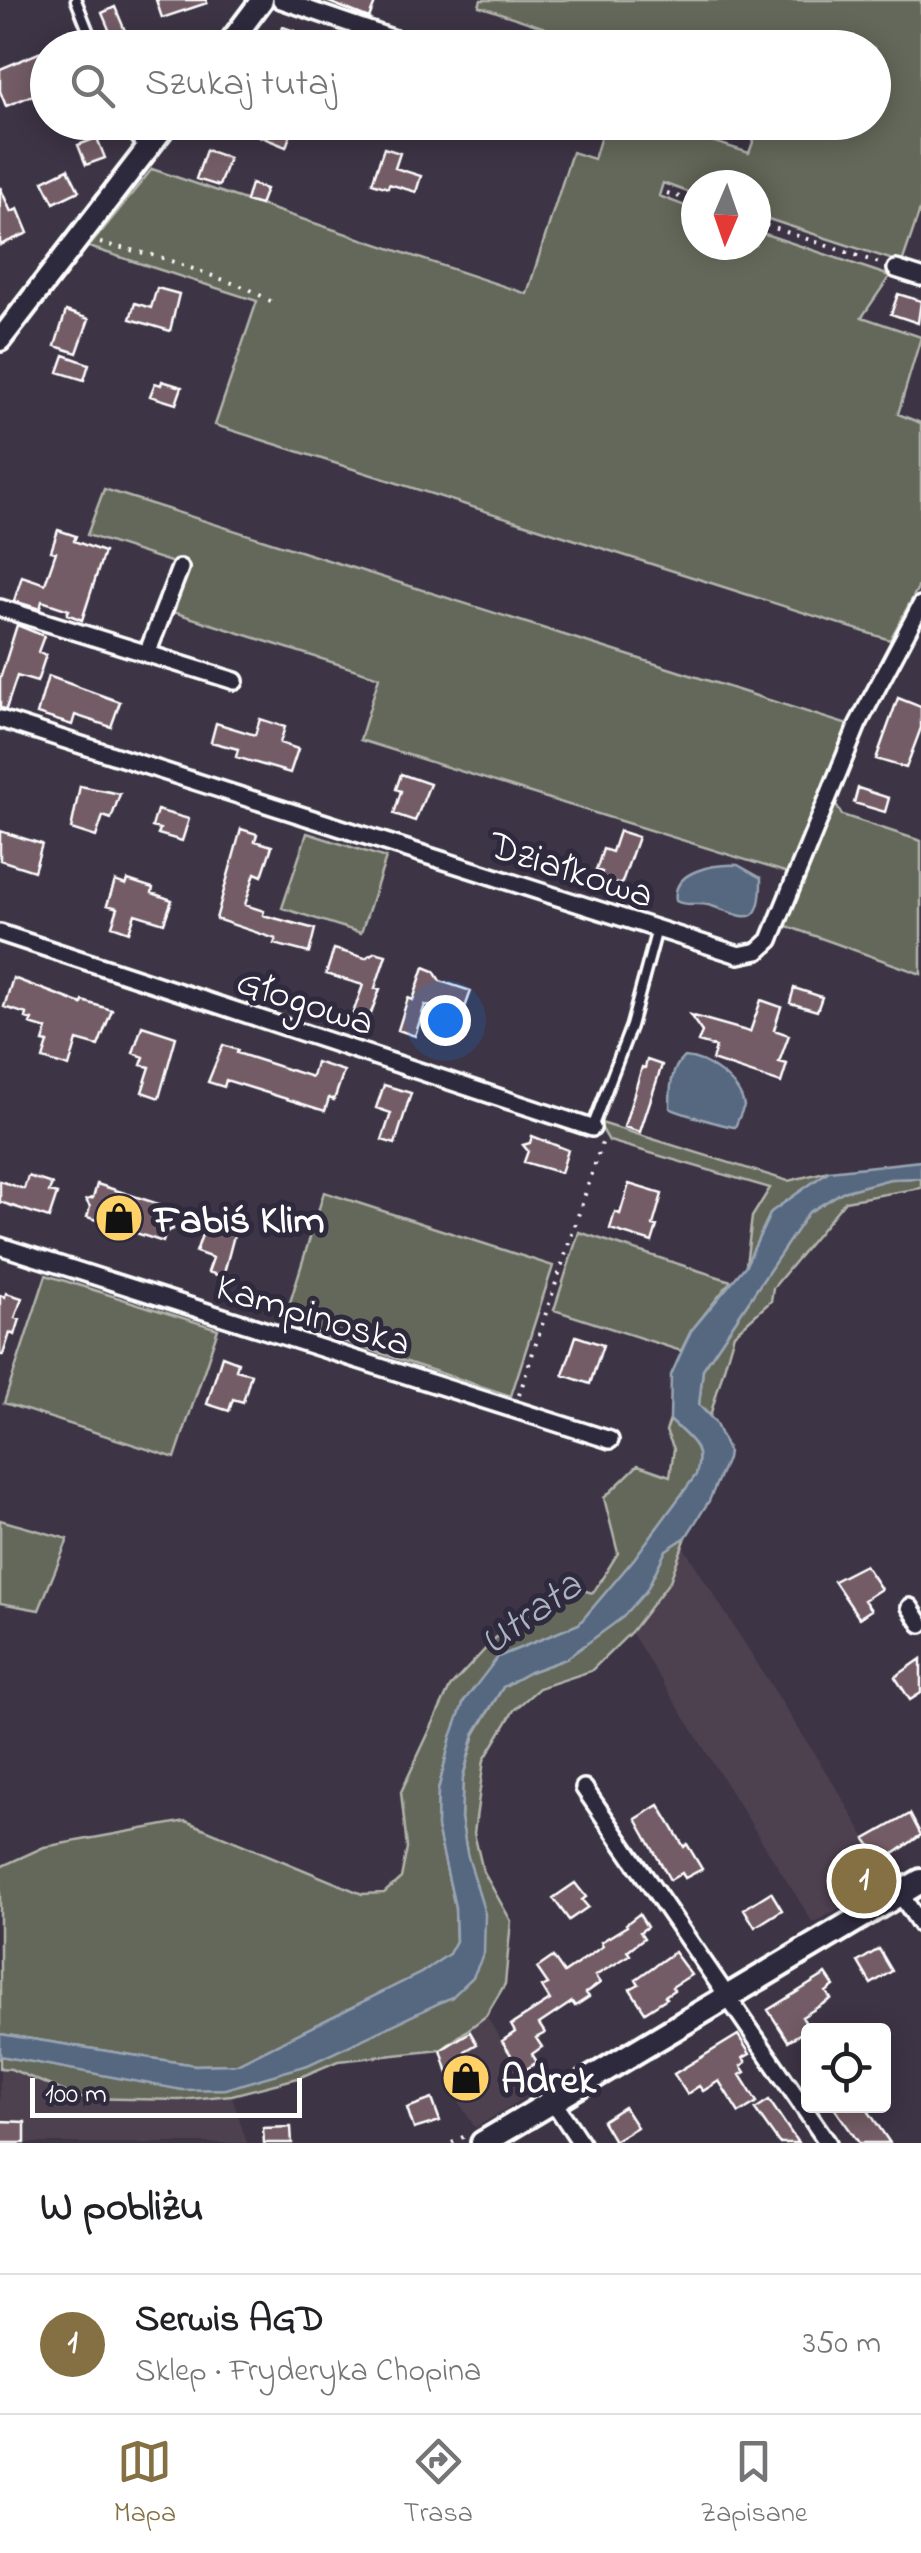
<!DOCTYPE html>
<html lang="pl">
<head>
<meta charset="utf-8">
<style>
  body { margin:0; font-family:"Indie Flower",sans-serif; background:#f6f6f6; color:#202124 }
  .controls { position:absolute; right:30px; bottom:30px; display:grid; overflow:hidden; border-radius:10px; box-shadow:0 5px 25px #0003 }
  .controls button { width:90px; height:90px; display:grid; place-items:center; padding:0; border:0; border-bottom:2px solid #e0e0e0; background:#fff; color:#202124; font:50px sans-serif }
  .compass { position:absolute; left:681px; top:170px; width:90px; height:90px; border-radius:50%; background:#fff; box-shadow:0 5px 25px #0003; rotate:182deg }
  .scale { position:absolute; left:30px; bottom:25px; width:272px; box-sizing:border-box; padding-left:10px; border:5px solid #fff; border-top:0; font-size:28px; line-height:35px; white-space:nowrap; color:#fff; -webkit-text-stroke:8px #2f2a3d; paint-order:stroke }
  .you { position:absolute; left:445px; top:1020px; width:35px; height:35px; margin:-25px; border:8px solid #fff; border-radius:50%; background:#1a73e8; box-shadow:0 0 0 15px #1a73e833 }
  .badge { display:grid; place-items:center; width:65px; height:65px; border-radius:50%; background:#847042; color:#fff; font-size:32px; font-weight:700 }
  .pin { position:absolute; translate:-50% -50%; border:5px solid #fff; box-shadow:0 2px 10px #0006 }
  .list { margin:0; padding:0; list-style:none }
  h2 { display:flex; justify-content:space-between; align-items:center; height:130px; margin:0; padding:0 40px; font-size:42px }
  h2 small { font-size:32px; font-weight:400; color:#757577 }
  .list li { display:grid; grid-template-columns:65px 1fr auto; gap:30px; align-items:center; box-sizing:border-box; height:140px; padding:0 40px; border-top:2px solid #e0e0e0 }
  .list b { display:block; font-size:38px; white-space:nowrap }
  .list p { margin:0; font-size:32px; white-space:nowrap; color:#757577 }
  .list em { font-size:32px; font-style:normal; color:#757577 }
  .icon { flex:none; width:55px; height:55px; fill:none; stroke:currentColor; stroke-width:2; stroke-linecap:round; stroke-linejoin:round }
  .map { position:relative; flex:none; width:921px; height:2143px; overflow:hidden }
  .search { position:absolute; background:#fff; box-shadow:0 5px 25px #0003; left:30px; right:30px; top:30px; height:110px; display:flex; align-items:center; gap:25px; box-sizing:border-box; padding:0 35px; border-radius:55px; color:#757577; font-size:38px }
  .sheet { height:270px; background:#fff }
  nav { display:flex; justify-content:space-around; align-items:center; box-sizing:border-box; height:140px; border-top:2px solid #e0e0e0; background:#fff; font-size:28px; color:#757577 }
  nav a { display:grid; justify-items:center; gap:5px }
  nav .on { color:#847042 }
  .map>svg:first-child { display:block }
  .built { fill:#4d404f }
  .green { fill:#64685a; stroke:#b2b4ac; stroke-width:2.5 }
  .water { fill:#556880; stroke:#99a4b3; stroke-width:2.5 }
  .building { fill:#735b65; stroke:#fff; stroke-width:2.5 }
  .lines { fill:none; stroke-linecap:round; stroke-linejoin:round }
  .service-casing { stroke:#fff; stroke-width:15 }
  .minor-casing { stroke:#fff; stroke-width:22 }
  .tertiary-casing { stroke:#fff; stroke-width:28 }
  .secondary-casing { stroke:#fff; stroke-width:30 }
  .path { stroke:#fff; stroke-width:4; stroke-dasharray:2.5 8; stroke-linecap:butt }
  .service { stroke:#2f2a3d; stroke-width:8 }
  .minor { stroke:#2f2a3d; stroke-width:15 }
  .tertiary { stroke:#2f2a3d; stroke-width:20 }
  .secondary { stroke:#2f2a3d; stroke-width:22 }
  .labels { text-anchor:middle; stroke-width:10; stroke-linejoin:round; paint-order:stroke }
  .street-label { font-size:40px; fill:#fff; stroke:#2f2a3d }
  .poi-label { font-size:40px; font-weight:bold; fill:#fff; stroke:#2f2a3d; text-anchor:start }
  .water-label { font-size:42px; font-style:italic; fill:#aab4c0; stroke:#2f2a3d }
</style>
</head>
<body>
<div class="map">
<svg width="921" height="2143" viewBox="0 0 921 2143">
  <rect width="100%" height="100%" fill="#3d3445"/>
  <filter id="ink" filterUnits="userSpaceOnUse"><feTurbulence type="fractalNoise" baseFrequency=".01" numOctaves="2"/><feDisplacementMap in="SourceGraphic" scale="20" xChannelSelector="R" yChannelSelector="G"/><feConvolveMatrix kernelMatrix="1 2 1 2 8 2 1 2 1" color-interpolation-filters="sRGB"/></filter>
  <g filter="url(#ink)">
    <!-- built -->
    <path class="built" d="M683,1546L840,1794L890,1880L813,1923L631,1632L670,1581Z
      M486,2015L532,2093L475,2128L451,2089L441,2050Z
      M0,2068L140,2097L180,2100L232,2096L247,2143H0Z"/>
    <!-- green -->
    <path class="green" d="M481,0H921V207L902,263L756,215V185H696V195L663,183L659,196L696,210V245H756V231L890,276L862,317L921,337L898,414L921,423V582L890,640L215,425L257,301L89,247L152,169L527,294L572,152L594,159L605,123H655L749,153L760,123L874,122V48L603,47L479,6Z
      M104,489L848,725L788,873L360,740L379,677L173,612L189,568L87,535Z
      M835,803L842,815L921,841V974L784,925Z
      M307,833L386,858L361,933L282,908Z
      M598,1122L788,1181L829,1171L771,1212L746,1265L752,1217L770,1188L609,1141Z
      M921,1178V1188L845,1201L773,1288L771,1301L734,1334L710,1416L699,1405L703,1369L808,1213L842,1192L890,1179Z
      M324,1192L553,1266L511,1396L284,1322Z
      M579,1232L731,1281L691,1331L681,1351L554,1310Z
      M46,1275L218,1329L175,1458L4,1403Z
      M670,1420C690,1440 705,1445 696,1475L634,1559L579,1624L498,1657L451,1737L438,1791L437,1827L455,1907L456,1941L449,1954L421,1973L237,2064L195,2065L0,2034V1867L44,1847L186,1821L362,1894L384,1893L401,1878L407,1848L401,1792L450,1687L505,1628L575,1588L593,1593L618,1553L604,1498L638,1465L670,1476L674,1449L666,1431Z
      M0,1520L68,1539L39,1610L0,1603Z
      M686,1537L670,1581L631,1632L591,1671L539,1688L514,1710L484,1760L474,1833L483,1871L511,1921L505,1984L486,2016L441,2050L338,2061L298,2078L232,2095L180,2100L79,2098L11,2069L0,2068V2056L182,2089H225L452,1997L467,1853L461,1818L463,1777L475,1734L503,1687L530,1672L566,1659L646,1591L666,1550Z"/>
    <!-- water -->
    <path class="water" d="M738,865L761,878C762,935 741,914 708,905C697,902 687,907 676,901C671,870 715,864 738,865Z
      M684,1057C707,1058 740,1082 744,1106L735,1127C729,1127 675,1112 670,1108C670,1091 670,1069 684,1057Z
      M921,1161V1178L890,1179L842,1192L808,1213L703,1369L699,1405L715,1422L728,1451L727,1459L709,1501L686,1537L666,1550L646,1591L623,1617L566,1659L530,1672L503,1687L474,1734L463,1777L461,1818L467,1853L485,1914L484,1953L473,1977L452,1997L308,2065L225,2089L182,2090L0,2056V2034L195,2065L237,2064L421,1973L449,1954L456,1941L455,1907L437,1827L438,1791L451,1737L464,1701L498,1657L579,1624L634,1559L696,1475C705,1445 690,1440 670,1420L671,1375L691,1331L746,1265L771,1212L829,1171Z"/>
    <!-- building -->
    <path class="building" d="M156,0H206L207,3L162,18Z
      M324,0H376L369,18Z
      M115,7L126,33L113,39L102,13Z
      M283,27L309,36L306,48H281L282,44L278,42Z
      M48,49V89L6,106L0,91V69Z
      M225,122H295L286,147Z
      M97,138L105,158L86,165L78,145Z
      M384,148L400,153L395,168L421,176L416,192L389,184L388,188L372,183Z
      M206,150L229,158L219,186L196,179Z
      M68,169L79,191L54,203L43,181Z
      M251,184L266,189L260,205L246,201Z
      M0,187L11,212L18,209L28,233L0,245Z
      M157,288L179,294L170,331L130,319L135,303L151,308Z
      M898,294L921,301L918,323L891,314Z
      M66,311L89,319L77,353L55,346Z
      M64,355L89,364L84,380L58,372Z
      M162,381L182,387L176,404L150,396L155,383L161,385Z
      M58,530L76,536L74,541L104,552L82,620L67,614L69,610L42,601L40,609L14,601L22,576L45,584L56,552L51,551Z
      M17,625L44,636L38,652L46,655L37,682L17,676L6,709L0,708V679Z
      M48,676L120,702L111,727L75,715L72,725L37,714Z
      M898,698L921,707V728L906,768L876,759Z
      M260,719L285,727L280,743L298,749L290,773L236,757L238,749L211,742L216,723L255,735Z
      M401,774L430,784L415,821L394,814L401,791L396,789Z
      M80,786L120,794L111,819L103,816L96,837L71,829Z
      M858,788L889,798L885,812L854,803Z
      M157,810L189,819L182,841L158,834L160,829L152,827Z
      M241,829L257,834L255,841L272,846L262,876L255,873L245,905L264,911L263,915L315,929L309,953L274,944L276,939L216,919Z
      M0,831L42,844L34,871L0,860Z
      M619,831L638,837L621,885L600,878L602,872L596,870L603,849L612,852Z
      M128,880L153,888L152,893L172,900L164,923L135,914L129,932L112,926L118,908L107,905L115,881L126,885Z
      M334,949L365,958L375,952L386,955L375,988L380,989L368,1021L352,1016L363,985L326,974Z
      M424,967L434,971L440,981L471,991L462,1016L425,1005L415,1036L398,1030L408,998L413,1000Z
      M13,978L82,1004L83,1001L112,1010L98,1046L77,1040L69,1067L43,1059L48,1043L43,1042L47,1029L30,1024L32,1020L26,1018L27,1014L4,1007Z
      M794,988L822,997L817,1011L790,1003Z
      M761,1000L781,1007L774,1030L789,1035L779,1062L787,1064L781,1083L712,1060L716,1047L698,1042L702,1032L690,1015L750,1032Z
      M142,1026L176,1037L159,1098L142,1092L150,1067L141,1065L144,1057L133,1053Z
      M223,1045L238,1050L237,1053L312,1077L316,1062L344,1071L334,1100L329,1098L325,1111L226,1080L224,1087L208,1082Z
      M647,1060L662,1065L640,1132L624,1127L642,1067L645,1068Z
      M384,1085L411,1093L395,1144L382,1140L391,1113L376,1108Z
      M532,1136L568,1150L561,1173L524,1162L528,1151L523,1145L530,1143Z
      M28,1176L52,1184L49,1192L57,1194L49,1218L0,1202V1181L24,1189Z
      M97,1184L174,1209L170,1222L173,1229L166,1232L163,1242L87,1217L90,1207L86,1200L93,1198Z
      M629,1184L662,1194L653,1225L657,1226L652,1242L610,1229L615,1212L620,1214Z
      M221,1218L237,1224L223,1277L208,1272L213,1258L196,1252L206,1223L218,1227Z
      M6,1293L22,1298L15,1318L20,1319L15,1335L10,1333L3,1355H0V1295L5,1297Z
      M576,1336L603,1345L590,1384L563,1375Z
      M222,1356L238,1362L236,1370L251,1374L243,1402L233,1399L229,1411L207,1404Z
      M865,1565L881,1589L864,1600L871,1610L859,1618L834,1581Z
      M921,1659V1693L910,1700L895,1677Z
      M659,1805L684,1847L687,1844L702,1869L685,1878L682,1873L670,1880L636,1819Z
      M910,1814L921,1835L882,1862L866,1839Z
      M865,1858L876,1877L857,1888L846,1869Z
      M575,1883L586,1897L582,1900L588,1907L569,1920L553,1898Z
      M771,1892L782,1910L755,1927L744,1909Z
      M639,1914L647,1927L640,1932L644,1938L627,1951L630,1955L595,1976L600,1983L586,1993L589,1997L575,2006L572,2002L539,2024L545,2033L536,2038L542,2047L532,2054L537,2062L522,2072L502,2041L515,2032L511,2025L550,2000L542,1987L548,1984L537,1968L553,1957L564,1973L603,1946L601,1942L627,1926L626,1924Z
      M879,1949L892,1971L871,1984L858,1962Z
      M674,1952L691,1975L672,1987L674,1990L665,1996L667,1998L645,2012L630,1989L639,1984L636,1979Z
      M826,1974L834,1986L826,1992L831,1999L802,2017L809,2028L788,2041L768,2010Z
      M470,2032L477,2044L465,2051L474,2080L454,2093L441,2050Z
      M738,2035L750,2054L743,2058L746,2062L741,2066L745,2072L740,2075L757,2102L739,2113L719,2081L703,2091L699,2086L687,2094L674,2074Z
      M432,2099L440,2121L414,2129L407,2108Z
      M769,2100L798,2143H779L755,2109Z
      M833,2106H865L890,2143H859Z
      M624,2107L637,2127L614,2141L602,2121Z
      M0,2121L25,2122V2143H0Z
      M291,2127L292,2143H264L263,2128Z"/>
    <g class="lines">
      <!-- service casing -->
      <g class="service-casing">
        <path id="service" d="M76,0L95,48
          M125,122L143,148
          M592,1128L631,1026L657,929"/>
      </g>
      <!-- minor casing -->
      <g class="minor-casing">
        <path id="minor" d="M281,0L421,48
          M896,269L921,277
          M0,608L235,681
          M147,654L180,568
          M0,719L739,955L758,951L770,940L858,724L921,605
          M0,933L592,1128
          M0,1246L610,1440
          M910,1607L921,1624
          M584,1788L828,2143
          M899,1892L921,1925
          M553,2101L581,2143"/>
      </g>
      <!-- tertiary casing -->
      <g class="tertiary-casing">
        <path id="tertiary" d="M226,48L262,0
          M0,340L168,122"/>
      </g>
      <!-- secondary casing -->
      <g class="secondary-casing">
        <path id="secondary" d="M483,2143L921,1881"/>
      </g>
      <!-- path -->
      <path class="path" d="M667,193L696,202
        M756,222L882,264
        M100,243L157,256L249,289L272,302
        M519,1395L602,1143
        M452,2143L465,2136"/>
      <!-- service -->
      <use href="#service" class="service"/>
      <!-- minor -->
      <use href="#minor" class="minor"/>
      <!-- tertiary -->
      <use href="#tertiary" class="tertiary"/>
      <!-- secondary -->
      <use href="#secondary" class="secondary"/>
    </g>
  </g>
  <!-- icons -->
  <defs>
    <g id="shop-disc" transform="scale(2.5)"><circle r="9.5" fill="#ffd166" stroke="#2f2a3d"/><path d="M-5-2.5h2.3a2.7 3.5 0 0 1 5.4 0H5L5.5 6h-11ZM-1.5-2.5h3a1.5 2.3 0 0 0-3 0Z" fill="#111"/></g>
  </defs>
  <g fill-rule="evenodd">
    <use href="#shop-disc" x="119" y="1218"/>
    <use href="#shop-disc" x="466" y="2078"/>
  </g>
  <g class="labels">
    <!-- street labels -->
    <g class="street-label">
      <text transform="translate(572 868) rotate(18)" y="14">Działkowa</text>
      <text transform="translate(306 1000) rotate(18)" y="14">Głogowa</text>
      <text transform="translate(314 1313) rotate(17)" y="14">Kampinoska</text>
    </g>
    <!-- poi labels -->
    <g class="poi-label">
      <text x="154" y="1232">Fabiś Klim</text>
      <text x="501" y="2092">Adrek</text>
    </g>
    <!-- water labels -->
    <g class="water-label">
      <text transform="translate(529 1611) rotate(-35)" y="15">Utrata</text>
    </g>
  </g>
</svg>
<div class="controls">
<button><svg class="icon" aria-label="locate" viewBox="0 0 24 24"><circle cx="12" cy="12" r="6"/><path d="M12 2v4M12 18v4M2 12h4M18 12h4"/></svg></button>
</div>
<svg class="compass" viewBox="-18 -18 36 36"><path d="M0-13l5 13h-10z" fill="#e53935"/><path d="M0 13l5-13h-10z" fill="#757577"/></svg>
<div class="scale">100 m</div>
<div class="you"></div>
<div class="pin badge" style="left:864px;top:1881px">1</div>
<div class="search"><svg class="icon" aria-label="search" viewBox="0 0 24 24"><circle cx="10" cy="10" r="6"/><path d="M15 15l6 6"/></svg>Szukaj tutaj</div>
</div>
<section class="sheet">
<h2>W pobliżu<small></small></h2>
<ul class="list">
<li><span class="badge">1</span><div><b>Serwis AGD</b><p>Sklep · Fryderyka Chopina</p></div><em>350 m</em></li>
</ul>
</section>
<nav>
<a class="on"><svg class="icon" aria-label="map" viewBox="0 0 24 24"><path d="M3 6l6-2 6 2 6-2v14l-6 2-6-2-6 2zM9 4v14M15 6v14"/></svg>Mapa</a>
<a><svg class="icon" aria-label="directions" viewBox="0 0 24 24"><path d="M12 3l9 9-9 9-9-9zM9 14v-3h6M13 9l2 2-2 2"/></svg>Trasa</a>
<a><svg class="icon" aria-label="saved" viewBox="0 0 24 24"><path d="M7 4h10v16l-5-4-5 4z"/></svg>Zapisane</a>
</nav>
</body>
</html>
